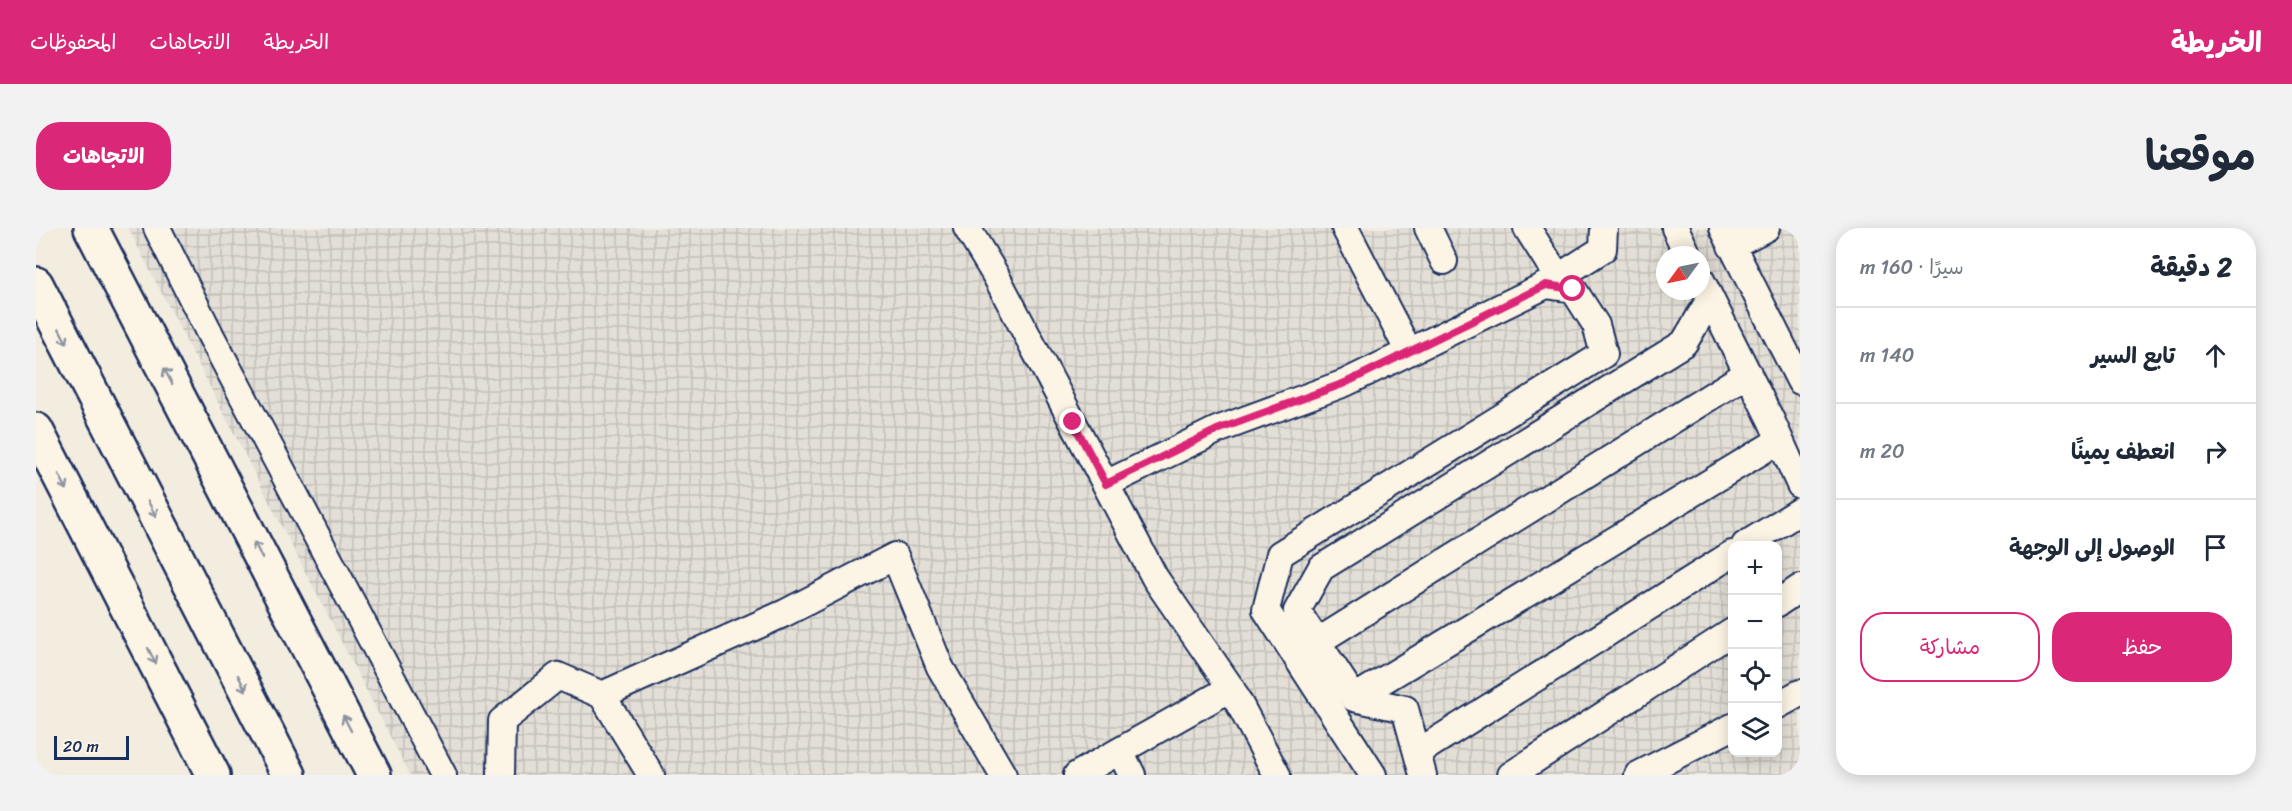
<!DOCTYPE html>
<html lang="ar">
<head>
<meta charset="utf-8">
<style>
  body { margin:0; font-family:Sriracha,"Playpen Sans Arabic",sans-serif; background:#f2f2f3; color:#1f2937; direction:rtl }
  .controls { position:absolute; right:18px; bottom:18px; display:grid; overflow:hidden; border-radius:12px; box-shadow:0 3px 15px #0003 }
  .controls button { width:54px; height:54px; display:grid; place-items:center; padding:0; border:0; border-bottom:2px solid #e0e1e3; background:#fff; color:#1f2937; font:30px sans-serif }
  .compass { position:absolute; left:1620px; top:18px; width:54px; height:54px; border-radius:50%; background:#fff; box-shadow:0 3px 15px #0003; rotate:237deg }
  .scale { position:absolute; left:18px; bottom:15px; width:75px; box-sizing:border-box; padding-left:6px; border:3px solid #1b2f5e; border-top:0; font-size:16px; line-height:21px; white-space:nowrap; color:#1b2f5e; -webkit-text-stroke:4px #fcf5e5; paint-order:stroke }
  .stop { position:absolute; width:18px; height:18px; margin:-14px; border:4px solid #db2777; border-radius:50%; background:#fff }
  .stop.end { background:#db2777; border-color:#fff; box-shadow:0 2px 6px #0008 }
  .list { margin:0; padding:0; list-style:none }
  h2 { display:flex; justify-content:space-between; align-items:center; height:78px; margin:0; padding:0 24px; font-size:26px }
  h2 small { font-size:20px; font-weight:400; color:#747a83 }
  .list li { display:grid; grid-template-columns:39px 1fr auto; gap:18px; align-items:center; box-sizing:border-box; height:96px; padding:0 24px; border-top:2px solid #e0e1e3 }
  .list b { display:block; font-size:22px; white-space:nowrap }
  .list em { font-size:20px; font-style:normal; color:#747a83 }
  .actions { display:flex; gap:12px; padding:18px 24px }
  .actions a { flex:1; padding:14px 0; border:2px solid #db2777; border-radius:24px; text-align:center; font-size:21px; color:#db2777 }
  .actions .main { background:#db2777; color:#fff }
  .icon { flex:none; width:33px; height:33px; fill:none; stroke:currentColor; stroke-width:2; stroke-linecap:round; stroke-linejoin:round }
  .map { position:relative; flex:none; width:1764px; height:547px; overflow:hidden; direction:ltr; border-radius:24px }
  header { display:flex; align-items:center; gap:36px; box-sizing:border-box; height:84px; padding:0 30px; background:#db2777; color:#fff }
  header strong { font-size:28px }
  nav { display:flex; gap:33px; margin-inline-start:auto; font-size:21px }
  .intro { display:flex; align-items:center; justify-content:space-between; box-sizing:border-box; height:144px; padding:0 36px }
  h1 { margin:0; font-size:42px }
  .button { padding:15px 27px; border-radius:24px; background:#db2777; color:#fff; font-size:21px; font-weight:700 }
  main { display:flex; gap:36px; padding:0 36px }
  aside { flex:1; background:#fff; border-radius:24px; box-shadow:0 3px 15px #0003 }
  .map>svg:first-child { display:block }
  .industrial { fill:url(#industrial-grid); fill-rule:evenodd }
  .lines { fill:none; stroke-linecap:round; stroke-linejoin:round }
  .minor-casing { stroke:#1b2f5e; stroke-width:30 }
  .primary-casing { stroke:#1b2f5e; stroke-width:38 }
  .minor { stroke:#fcf5e5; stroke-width:26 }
  .primary { stroke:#fcf5e5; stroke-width:33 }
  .oneway { stroke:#8c92a2 }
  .route { stroke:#db2777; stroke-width:8 }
</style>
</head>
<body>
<header>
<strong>الخريطة</strong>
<nav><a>الخريطة</a><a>الاتجاهات</a><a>المحفوظات</a></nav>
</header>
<div class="intro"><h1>موقعنا</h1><a class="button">الاتجاهات</a></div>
<main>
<aside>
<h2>2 دقيقة<small>سيرًا · 160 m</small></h2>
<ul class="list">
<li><svg class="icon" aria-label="ahead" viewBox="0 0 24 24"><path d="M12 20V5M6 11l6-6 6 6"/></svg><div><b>تابع السير</b></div><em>140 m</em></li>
<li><svg class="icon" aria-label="right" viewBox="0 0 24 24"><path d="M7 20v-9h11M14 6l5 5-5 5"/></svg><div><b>انعطف يمينًا</b></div><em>20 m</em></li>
<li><svg class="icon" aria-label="arrive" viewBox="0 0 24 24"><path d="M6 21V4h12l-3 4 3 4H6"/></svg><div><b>الوصول إلى الوجهة</b></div></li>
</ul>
<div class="actions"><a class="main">حفظ</a><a>مشاركة</a></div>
</aside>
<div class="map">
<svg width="1764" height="547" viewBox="0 0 1764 547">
  <defs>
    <pattern id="industrial-grid" width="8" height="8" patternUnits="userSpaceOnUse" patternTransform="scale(1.5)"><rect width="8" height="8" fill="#e3dfd6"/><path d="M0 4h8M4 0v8" fill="none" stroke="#c2c0ba"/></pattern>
  </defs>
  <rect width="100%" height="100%" fill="#f3ede0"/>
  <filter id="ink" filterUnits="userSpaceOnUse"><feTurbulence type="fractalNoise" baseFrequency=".0167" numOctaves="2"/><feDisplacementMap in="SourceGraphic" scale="12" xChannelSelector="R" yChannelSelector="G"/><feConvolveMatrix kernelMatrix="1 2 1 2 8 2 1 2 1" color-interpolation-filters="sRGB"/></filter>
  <g filter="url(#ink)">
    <!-- industrial -->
    <path class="industrial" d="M92,0H1764V547H374ZM1629,27H1665V63H1629ZM1696,317H1742V524H1696Z"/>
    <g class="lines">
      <!-- minor casing -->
      <g class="minor-casing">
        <path id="minor" d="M121,0L175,108L407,547
          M931,0L960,48L1119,350L1195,460L1241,547
          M1309,0L1373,124
          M1392,0L1408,33
          M1491,0L1522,49
          M1639,0L1652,27
          M1687,0L1764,153
          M1695,18L1730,0
          M1665,52L1735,192L1764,257
          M1070,256L1181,202L1309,155L1510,57L1567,21L1568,0
          M1709,317L1764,283
          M1742,375L1764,360
          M1281,414L1712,145
          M566,467L749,385L859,328L904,439L967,547
          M1318,470L1744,212
          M1742,477L1764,465
          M1084,523L1096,547
          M1381,525L1696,326
          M465,547L466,493L522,448L566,467L615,547
          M1041,547L1195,460
          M1337,547L1230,382L1244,326L1568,126L1560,97L1537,61L1510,57
          M1387,547L1369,481L1318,470L1261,383L1285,340L1648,115L1674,71
          M1475,547L1696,404
          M1602,547L1696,499"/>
      </g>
      <!-- primary casing -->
      <g class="primary-casing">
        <path id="primary" d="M55,0L338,547
          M0,56L253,547
          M0,202L177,547"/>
      </g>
      <!-- minor -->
      <use href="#minor" class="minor"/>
      <!-- primary -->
      <use href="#primary" class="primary"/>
    </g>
    <!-- one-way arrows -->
    <defs><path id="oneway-shaft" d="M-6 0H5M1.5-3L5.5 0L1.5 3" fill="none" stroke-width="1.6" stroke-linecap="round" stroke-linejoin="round" transform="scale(1.5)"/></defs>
    <g class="oneway">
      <use href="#oneway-shaft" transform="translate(27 108) rotate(63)"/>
      <use href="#oneway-shaft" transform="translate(132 148) rotate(-117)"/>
      <use href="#oneway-shaft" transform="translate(27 254) rotate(63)"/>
      <use href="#oneway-shaft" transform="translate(116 281) rotate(63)"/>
      <use href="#oneway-shaft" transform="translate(222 322) rotate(-117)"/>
      <use href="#oneway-shaft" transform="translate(116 428) rotate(63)"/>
      <use href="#oneway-shaft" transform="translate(206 455) rotate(63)"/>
      <use href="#oneway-shaft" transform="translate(311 495) rotate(-117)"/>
    </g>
  </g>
  <g class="lines" filter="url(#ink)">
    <!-- route -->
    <path class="route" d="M1037,194L1070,256L1181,202L1309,155L1510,57L1537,61"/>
  </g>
</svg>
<div class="controls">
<button>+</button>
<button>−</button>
<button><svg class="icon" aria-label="locate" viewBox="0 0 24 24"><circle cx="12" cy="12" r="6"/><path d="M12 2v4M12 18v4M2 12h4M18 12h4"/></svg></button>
<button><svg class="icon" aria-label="layers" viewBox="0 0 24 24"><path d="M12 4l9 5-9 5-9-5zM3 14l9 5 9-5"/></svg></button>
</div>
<svg class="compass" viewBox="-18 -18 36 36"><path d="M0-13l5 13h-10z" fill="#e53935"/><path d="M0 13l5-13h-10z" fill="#747a83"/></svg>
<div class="scale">20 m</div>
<div class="stop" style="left:1537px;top:61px"></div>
<div class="stop end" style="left:1037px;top:194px"></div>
</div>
</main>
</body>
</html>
